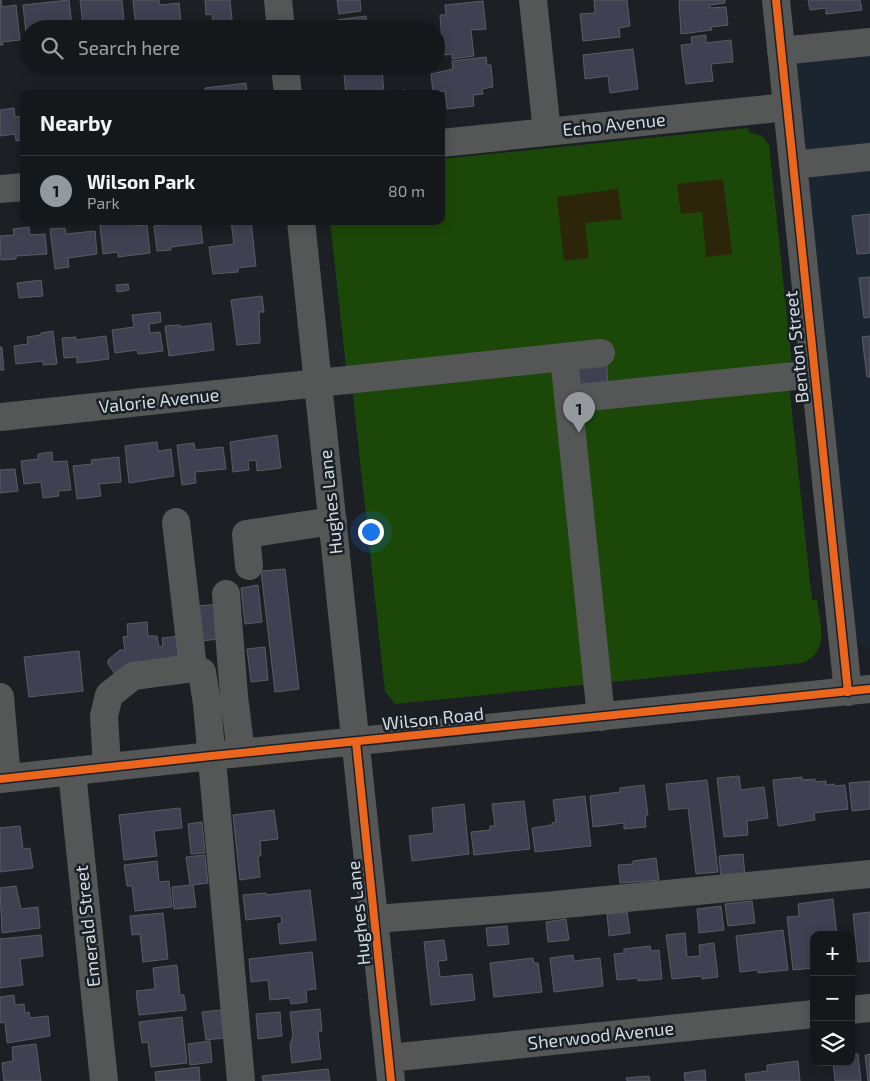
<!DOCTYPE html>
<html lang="en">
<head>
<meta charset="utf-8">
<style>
  body { margin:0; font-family:"Exo 2",sans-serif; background:#222528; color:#f1f3f6 }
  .controls { position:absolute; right:15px; bottom:15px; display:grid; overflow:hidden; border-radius:10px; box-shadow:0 2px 12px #0003 }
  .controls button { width:45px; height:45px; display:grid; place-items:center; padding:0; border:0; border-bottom:1px solid #34373a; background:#15181b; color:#f1f3f6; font:25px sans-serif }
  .you { position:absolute; left:370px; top:531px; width:18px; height:18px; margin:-12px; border:4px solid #fff; border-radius:50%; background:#1a73e8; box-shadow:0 0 0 8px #1a73e833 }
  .badge { display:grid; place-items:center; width:32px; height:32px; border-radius:50%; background:#94999e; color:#111; font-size:16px; font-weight:700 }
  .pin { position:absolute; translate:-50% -41px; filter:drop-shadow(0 1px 2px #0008) }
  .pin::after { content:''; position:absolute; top:26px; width:18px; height:15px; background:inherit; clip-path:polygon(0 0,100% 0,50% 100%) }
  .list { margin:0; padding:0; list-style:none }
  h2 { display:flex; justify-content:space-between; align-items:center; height:65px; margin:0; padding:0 20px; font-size:21px }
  h2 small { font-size:16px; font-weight:400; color:#9da0a3 }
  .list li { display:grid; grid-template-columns:32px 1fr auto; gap:15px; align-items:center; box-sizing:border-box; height:70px; padding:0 20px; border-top:1px solid #34373a }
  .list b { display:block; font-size:19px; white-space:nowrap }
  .list p { margin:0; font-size:16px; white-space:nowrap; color:#9da0a3 }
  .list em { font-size:16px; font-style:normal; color:#9da0a3 }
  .icon { flex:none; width:28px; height:28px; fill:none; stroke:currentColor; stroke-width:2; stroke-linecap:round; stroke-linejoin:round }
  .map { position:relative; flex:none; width:870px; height:1081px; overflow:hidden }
  .search { position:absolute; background:#15181b; box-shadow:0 2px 12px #0003; left:20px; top:20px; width:425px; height:55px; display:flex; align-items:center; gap:12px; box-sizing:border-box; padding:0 18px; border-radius:28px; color:#9da0a3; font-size:19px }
  .panel { position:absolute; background:#15181b; box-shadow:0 2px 12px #0003; left:20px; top:90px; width:425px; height:135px; border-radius:10px }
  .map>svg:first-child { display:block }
  .built { fill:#1b2530 }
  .green { fill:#1b4708 }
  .sand { fill:#2c2509 }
  .building { fill:#3f4051; stroke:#5a5c60 }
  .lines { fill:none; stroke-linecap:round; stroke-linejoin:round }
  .minor { stroke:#555656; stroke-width:28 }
  .cycleway-casing { stroke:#192028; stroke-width:11 }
  .cycleway { stroke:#eb651d; stroke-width:8 }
  .labels { text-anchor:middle; stroke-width:5; stroke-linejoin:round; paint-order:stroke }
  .street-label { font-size:18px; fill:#d5dadf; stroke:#192028 }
</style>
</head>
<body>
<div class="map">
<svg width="870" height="1081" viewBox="0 0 870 1081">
  <rect width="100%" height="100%" fill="#1c2024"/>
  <!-- built -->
  <path class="built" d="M870,30V650L866,649L854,635L792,38Z"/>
  <!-- green -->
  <path class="green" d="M748,128L749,132L762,136L769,145L793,374L788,375L812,600H817C820,624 830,652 802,663L395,704L385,691L352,387L347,376L330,221H441V159Z"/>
  <!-- sand -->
  <path class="sand" d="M723,179L732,254L706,257L702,212L681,214L677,184Z
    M618,189L622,219L585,223L589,258L564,261L557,197Z"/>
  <!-- building -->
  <path class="building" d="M0,0H1L2,7L16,5L20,40L2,42L3,45H0Z
    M69,0L72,25H68V29H29V33H26L23,5Z
    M80,0H122L124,21L83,25Z
    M133,0H159L160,5L179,3L182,29H136Z
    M205,0H230L233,29H214L212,14L206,15Z
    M337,0H360L361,11L339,14Z
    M594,0H627L630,26L619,28L620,37L583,41L580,14L595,13Z
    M679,0H725V3L710,5V8L726,7L728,25L711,27L712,30L681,34Z
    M808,0H860L862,10L826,14V8L810,10Z
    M483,1L486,29L471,30L474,56L452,59V54L443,55L440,15H446L445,5Z
    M366,16L368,29H338L337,20Z
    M706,35V43L731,40L733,62L711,64L713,81L686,84L681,45L692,44L691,37Z
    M633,49L638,89L610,93L608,76L585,79L583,55Z
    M486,57L487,65H491L493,87L482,89L483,94L473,95L474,106L447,109L445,91L433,92L431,74L453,69L452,61Z
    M382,71L384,92L405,90V94H346L344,75Z
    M246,83L247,94H205V88Z
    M14,108L15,117L24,116V140L16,141L15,134L0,136V110Z
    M870,214V253L857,254L852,216Z
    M134,221V226L147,225L150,253L118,257V252L103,254L100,225Z
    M200,221L203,243L171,247V250L157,251L154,226Z
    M231,221H251L256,266L238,268V272L213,274L209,247L234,244Z
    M29,227L30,235L45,234L47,254L16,256V259L1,260L0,236L14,235L13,229Z
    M65,228L66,234L95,231L97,254L68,258L69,267L55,269L50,229Z
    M870,277V317L864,318L859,278Z
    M41,280L43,296L19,298L17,283Z
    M128,284L129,290L117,292L116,285Z
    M262,296L264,312H259L260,343L237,345L231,300Z
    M160,312L161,322L149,324L150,333L160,332L163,351L138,354L137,350L115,353L112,330L134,327L132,315Z
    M211,323L214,350L169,356L165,326L180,325V327Z
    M53,331L57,364L43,365V361L16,364L14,346L28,344L27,337L41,335V333Z
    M106,336L109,359L77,363V357L64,358L62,338L76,337V340Z
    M870,336V377H867L862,337Z
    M0,347H2L4,370H0Z
    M606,357L608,385L577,388L574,360Z
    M277,435L281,468L257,471L256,460L248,461L249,470L233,472L230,442Z
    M157,442L158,451L171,449L174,476L129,483L125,446Z
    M194,443L195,450L223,447L226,469L195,472L196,483L182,485L177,445Z
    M52,452L53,462L67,461L71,490L58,491L59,496L43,498L41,482L24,484L21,461L38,459V454Z
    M119,457L121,482L99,484L101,496L77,499L73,466L92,464L91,460Z
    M15,469L18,491L0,493V470Z
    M285,569L299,689L275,692L261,571Z
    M258,585L262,622L245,624L241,588Z
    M221,604L225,638L202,641L198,606Z
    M147,622L148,636H157L159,647L163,646L162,638L180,636L183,658L117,677L108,664V660L120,650H125L123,637L128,636L127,624Z
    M265,647L268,680L251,682L247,649Z
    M79,651L83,691L29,697L24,657Z
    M739,776L741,790L764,787L768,818L747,821L748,835L724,837L717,778Z
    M802,777V780L815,779V782L826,781V785L834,784L835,786L845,785L848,809L814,813L815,820L778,826L773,780Z
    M707,780L718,872L696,874L688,808L669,810L666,784Z
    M870,781V809L852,811L849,783Z
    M644,785L648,815H645L646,827L624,829V823L593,827L590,796L620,792V788Z
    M585,796L591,846L535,852L532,828L552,825V823L556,822L553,800Z
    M524,801L530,849L474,855L471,832L490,830V826H495L492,804Z
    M464,804L469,854L412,861L409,836L434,833L432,808Z
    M180,808L182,828L154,831L157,856L124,860L119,815Z
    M274,810L278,839L260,841L261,856H258L260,877L240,880L233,815Z
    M202,822L205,853L191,854L188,824Z
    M20,826L23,849L30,848L33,868L0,872V828Z
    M743,854L745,876L721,879L719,856Z
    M205,855L208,883L193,885L196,907L174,909L172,887L190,885L186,857Z
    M656,858L659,880L620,883L618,865L633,864V861Z
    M157,861L159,882L169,881L172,907L135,911L132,886H127L124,865Z
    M16,886L21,909L38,907L40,928L2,933L0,888Z
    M310,890L316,940L280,944L278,924L282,923L281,916L246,920L243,895L266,893V895Z
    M833,899L837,935H814L812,939L814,968L793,970L787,917L799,916L798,904Z
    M752,901L755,923L728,926L725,904Z
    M721,906L724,930L699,933L697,909Z
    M627,912L630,933L609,936L607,914Z
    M870,912V961L858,962L853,914Z
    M163,913L168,959L143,962L140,934L132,935L130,916Z
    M566,919L569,940L548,942L546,922Z
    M507,926L509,944L488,946L486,928Z
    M783,930L788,970L758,973V970L740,972L736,936Z
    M685,933L687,957L700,956L699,945L714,943L718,977L702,979V976L672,979L666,935Z
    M41,935L43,956L20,959L23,985L0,988V939Z
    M444,940L447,960L438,961L440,977L472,974L475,1000L431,1005L424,942Z
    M650,946L651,951L659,950L662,979L638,981V978L617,980L614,954L624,953V949Z
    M312,952L316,989L306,990L307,1002L291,1004L290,998L270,1000L268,980L251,982L249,959Z
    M573,955L574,961L600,958L603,986L554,992L550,958Z
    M533,958L534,963H538L542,992L494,997L490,963Z
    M177,965L180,995H184L186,1010L139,1015L136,991L155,989L153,968Z
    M14,995L15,1005L24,1004L25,1013L29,1012L30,1018L48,1016L50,1036L7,1043L5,1022L0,1023V997Z
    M320,1009L322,1031L318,1032L321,1059L292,1063L290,1045L293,1035L290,1012Z
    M221,1010L224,1038L206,1040L202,1012Z
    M280,1012L282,1036L258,1039L256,1014Z
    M182,1017L187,1063L151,1067L148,1042L142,1043L139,1022Z
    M210,1041L212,1062L190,1065L188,1044Z
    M36,1044L41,1081H4L2,1063L13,1061L12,1047Z
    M858,1054L861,1081H835L833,1062H851V1055Z
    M870,1054V1081H868L865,1055Z
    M798,1061L800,1081H746L745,1074L767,1071V1065Z
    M199,1067L200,1081H156L155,1072Z
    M328,1069L330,1081H263L262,1076Z
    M705,1070L706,1081H685L684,1073Z
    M649,1076L650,1081H627L626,1078Z"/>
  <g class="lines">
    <!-- minor -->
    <path class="minor" d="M278,0L281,29
      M533,0L547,132
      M776,0L848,692
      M781,51L870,42
      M285,66L288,94
      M441,143L787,107
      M793,165L870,157
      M0,189L24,187
      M301,221L391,1081
      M564,357L601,717
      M569,399L815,374
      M0,417L601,353
      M176,522L193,668L202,672L207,704L241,1081
      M249,566L246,534L333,521
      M226,594L234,696L241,753
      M0,697L7,778
      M107,767L104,716L109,695L133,676L193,668
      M72,772L104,1081
      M0,779L211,756L870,689
      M375,919L545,906L870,874
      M851,1010L870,1008
      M389,1058L814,1014"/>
    <!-- cycleway casing -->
    <g class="cycleway-casing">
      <path id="cycleway" d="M776,0L848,692
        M356,742L391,1081
        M0,779L211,756L870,689"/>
    </g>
    <!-- cycleway -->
    <use href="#cycleway" class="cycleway"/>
  </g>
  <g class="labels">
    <!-- street labels -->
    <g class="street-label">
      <text transform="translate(614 125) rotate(-6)" y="6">Echo Avenue</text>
      <text transform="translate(797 347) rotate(-96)" y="6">Benton Street</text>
      <text transform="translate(159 401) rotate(-6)" y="6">Valorie Avenue</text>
      <text transform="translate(331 502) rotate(-96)" y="6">Hughes Lane</text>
      <text transform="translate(433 719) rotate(-6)" y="6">Wilson Road</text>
      <text transform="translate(359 913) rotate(-96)" y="6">Hughes Lane</text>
      <text transform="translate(88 926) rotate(-96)" y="6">Emerald Street</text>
      <text transform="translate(601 1036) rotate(-6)" y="6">Sherwood Avenue</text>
    </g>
  </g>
</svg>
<div class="controls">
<button>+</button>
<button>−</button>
<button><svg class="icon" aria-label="layers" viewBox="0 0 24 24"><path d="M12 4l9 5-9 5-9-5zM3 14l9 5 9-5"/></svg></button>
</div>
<div class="you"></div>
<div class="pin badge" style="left:579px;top:433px">1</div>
<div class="search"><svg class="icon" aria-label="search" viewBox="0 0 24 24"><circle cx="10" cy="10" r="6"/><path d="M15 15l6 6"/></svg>Search here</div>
<section class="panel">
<h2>Nearby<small></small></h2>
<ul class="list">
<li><span class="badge">1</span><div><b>Wilson Park</b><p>Park</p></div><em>80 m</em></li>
</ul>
</section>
</div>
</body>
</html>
